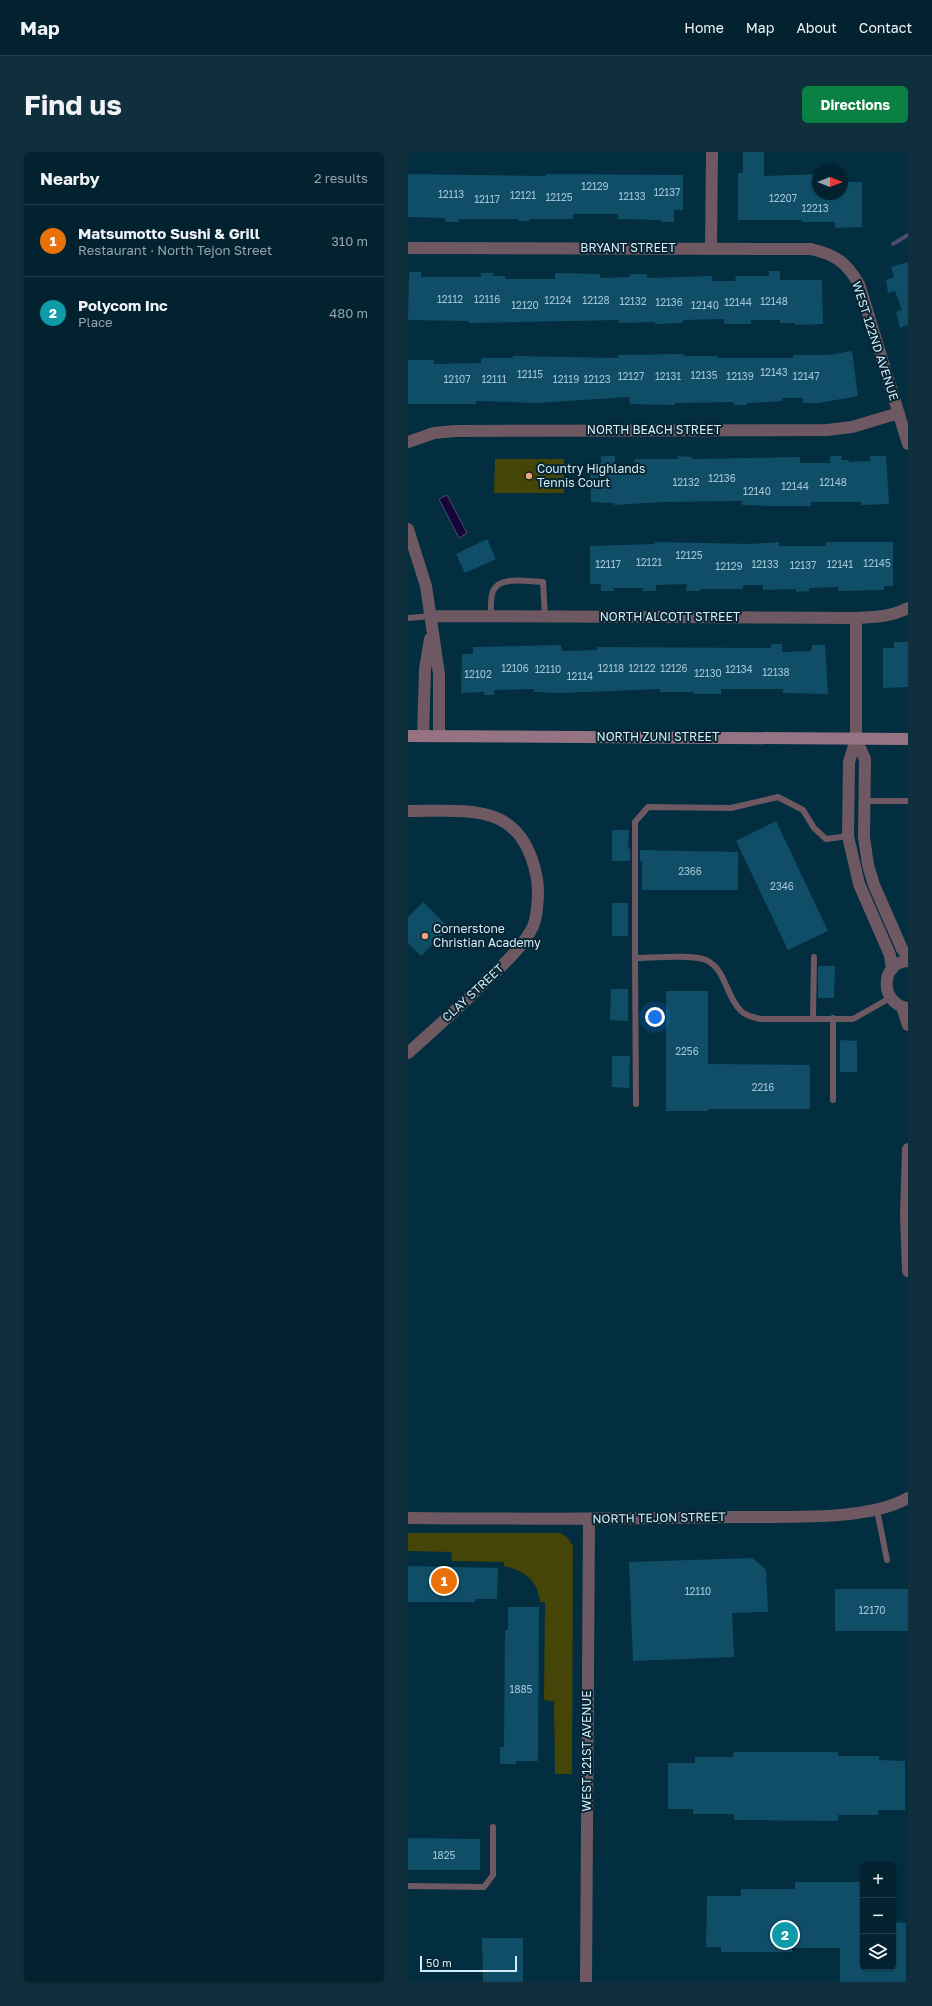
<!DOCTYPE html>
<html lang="en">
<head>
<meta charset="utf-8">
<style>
  body { margin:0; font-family:"Golos Text",sans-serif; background:#102f3c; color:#f1f3f6 }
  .controls { position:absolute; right:12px; bottom:12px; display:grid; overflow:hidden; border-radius:6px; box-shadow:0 1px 3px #0004 }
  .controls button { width:36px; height:36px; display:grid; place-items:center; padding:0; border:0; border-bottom:1px solid #233f4c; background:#022230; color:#f1f3f6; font:20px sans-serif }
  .compass { position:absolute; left:404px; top:12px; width:36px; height:36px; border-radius:50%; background:#022230; box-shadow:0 1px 3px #0004; rotate:90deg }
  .scale { position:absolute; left:12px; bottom:10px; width:97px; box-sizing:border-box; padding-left:4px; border:2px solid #d2edfb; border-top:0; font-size:11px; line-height:14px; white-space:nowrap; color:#d2edfb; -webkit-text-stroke:3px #072430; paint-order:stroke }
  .you { position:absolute; left:247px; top:865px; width:14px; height:14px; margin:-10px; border:3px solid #fff; border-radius:50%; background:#1a73e8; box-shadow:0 0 0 6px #1a73e833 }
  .badge { display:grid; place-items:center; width:26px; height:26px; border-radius:50%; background:#0b8043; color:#fff; font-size:13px; font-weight:700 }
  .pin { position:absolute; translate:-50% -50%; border:2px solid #fff; box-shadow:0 1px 4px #0006 }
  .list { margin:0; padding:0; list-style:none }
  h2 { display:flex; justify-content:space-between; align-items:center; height:52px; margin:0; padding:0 16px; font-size:17px }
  h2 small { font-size:13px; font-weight:400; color:#96a4ab }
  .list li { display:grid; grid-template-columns:26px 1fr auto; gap:12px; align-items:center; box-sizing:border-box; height:72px; padding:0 16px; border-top:1px solid #233f4c }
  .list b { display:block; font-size:15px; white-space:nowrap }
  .list p { margin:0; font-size:13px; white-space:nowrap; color:#96a4ab }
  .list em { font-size:13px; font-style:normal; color:#96a4ab }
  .icon { flex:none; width:22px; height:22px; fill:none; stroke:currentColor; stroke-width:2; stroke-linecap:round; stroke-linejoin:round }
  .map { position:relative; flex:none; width:500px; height:1830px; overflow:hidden; border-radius:6px }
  header { display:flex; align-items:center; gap:24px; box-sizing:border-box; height:56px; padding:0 20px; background:#022230; border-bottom:1px solid #233f4c }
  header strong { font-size:19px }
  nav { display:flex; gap:22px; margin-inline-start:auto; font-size:14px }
  .intro { display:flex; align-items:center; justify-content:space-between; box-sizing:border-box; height:96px; padding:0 24px }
  h1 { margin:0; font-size:28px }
  .button { padding:10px 18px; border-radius:6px; background:#0b8043; color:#fff; font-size:14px; font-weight:700 }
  main { display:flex; gap:24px; padding:0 24px }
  aside { flex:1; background:#022230; border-radius:6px; box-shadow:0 1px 3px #0004 }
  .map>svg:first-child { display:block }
  .green { fill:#444506 }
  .water { fill:#160538; stroke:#4e4b72 }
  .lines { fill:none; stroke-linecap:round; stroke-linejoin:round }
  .stream { stroke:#4e4b72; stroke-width:4 }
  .building { fill:#104e67 }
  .lane { stroke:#6e5962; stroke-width:6 }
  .street { stroke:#6e5962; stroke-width:12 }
  .secondary { stroke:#957382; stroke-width:12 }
  .poi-dot { fill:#efa377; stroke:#072430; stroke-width:1.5 }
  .labels { text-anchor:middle; stroke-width:4; stroke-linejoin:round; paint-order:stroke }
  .number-label { font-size:10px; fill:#a2c5d6 }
  .street-label { font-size:12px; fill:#d2edfb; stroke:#072430 }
  .poi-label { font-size:12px; fill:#d2edfb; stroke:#072430; text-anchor:start }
</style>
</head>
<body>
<header>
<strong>Map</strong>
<nav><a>Home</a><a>Map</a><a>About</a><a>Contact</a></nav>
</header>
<div class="intro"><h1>Find us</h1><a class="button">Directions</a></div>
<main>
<aside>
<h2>Nearby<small>2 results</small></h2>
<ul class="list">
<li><span class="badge" style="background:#e8710a">1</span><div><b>Matsumotto Sushi &amp; Grill</b><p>Restaurant · North Tejon Street</p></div><em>310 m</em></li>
<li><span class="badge" style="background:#0f9aa8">2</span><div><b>Polycom Inc</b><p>Place</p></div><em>480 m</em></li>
</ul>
</aside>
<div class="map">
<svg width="500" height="1830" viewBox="0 0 500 1830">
  <rect width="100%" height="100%" fill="#022e40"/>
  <!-- green -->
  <path class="green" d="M87,307H156V341H86Z
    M0,1381H152L159,1385L165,1394L164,1622H147L146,1549L136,1548L137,1450H132C130,1428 116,1418 96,1414V1410L44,1409L43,1400L0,1399Z"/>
  <!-- water -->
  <path class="water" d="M39,343L59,381L51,386L31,347Z"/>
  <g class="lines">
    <!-- stream -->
    <path class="stream" d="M485,92L500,83"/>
  </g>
  <!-- building -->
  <path class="building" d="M335,0H356V24L410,22V42H434V30H454V75L427,76V70H394V68H330V21H335Z
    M0,22L138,24V22L275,23V58H266V70H253V68L210,67V62H165V67H121V69H110V67H51V70H37V66L0,65Z
    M500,110V173L492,176L488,160L494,158L487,139L480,141L478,128L486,125L483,115Z
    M361,119H372V128H414L415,172L387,173V171H372V168H343V172H316V167L275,168V171L247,172V170L211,171V168L61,171V169L0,168L1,120H13V125H73V121H85V124H97V127H147V121L192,122V126L222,125V122H239V126L304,124V129H328L327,124H361Z
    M444,199L450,244L411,251H395V246H374V249L339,251V253H326V250L267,251V253L222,252L221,245L129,251L68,249V252H0V208H26V212L73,211V206H105V204L210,206V203L276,202V204H310V206H385V203H420Z
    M193,304H207V316H226L227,307H270V304L284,305V307L392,305V311H422V304H434L433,308H441V310L462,309V304H478L481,352L453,353V350H403V354H363L334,353V349L254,350L206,353V351L183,350L182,312L193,311Z
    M79,387L88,407L57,421L48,402Z
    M247,390L343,392L371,390V394H418V390H485V434H476V438L430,439V435L401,436V439L388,440V437L355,438V433H335V437H292V439H278L279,432L248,433V439H235V436H206V439H193V432H182V394L247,392Z
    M486,490H500V535L475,536V496H486Z
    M363,492H374V500L403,499L404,493H417L420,542L375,541V537H313V542H286V540H252V537L154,541L126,540V537L86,538V543H76V540L53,541L54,502H65V495L153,493L154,499L189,498V495L363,496Z
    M368,669L420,779L380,798L328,689Z
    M204,678H221L220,697H222V709H204Z
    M232,698L330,700V738H234V709H232Z
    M15,750L41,776L13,804L0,791V765Z
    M204,751H220V784H204Z
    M410,814H427L426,846H410Z
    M203,837H220V869L202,868Z
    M258,839H300V912L402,913V957H300V959H258Z
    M432,888L449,889V920H432Z
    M204,904H222L221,936L204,935Z
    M345,1406L358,1418L360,1460L324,1461L326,1505L225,1509L221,1410Z
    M0,1414L90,1416L89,1447H67V1450H0Z
    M427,1437H500V1479H427Z
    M100,1455H131L130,1609H108V1612H92V1595H96L97,1478H100Z
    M326,1600H430V1604H471V1608L497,1609V1658H470V1663H430V1669L326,1668V1662H285V1657H260V1611H287V1605H325Z
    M0,1686L72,1687V1718H0Z
    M387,1730H455V1815H485V1770L498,1771V1830H432V1796H384V1800H313V1795H298L299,1744H333V1737H387Z
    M74,1786H115V1830H75Z"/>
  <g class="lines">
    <!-- lane -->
    <path class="lane" d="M83,465C83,457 82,446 85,439C92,423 121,430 135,430L137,465
      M0,466L23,464
      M456,649H500
      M227,806V670L240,655L323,656L370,645L395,658L406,676L418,687L440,684
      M405,866L406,805
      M425,866V948
      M228,952L227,806C243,806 284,802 298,808C318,817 318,845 333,859C338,864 345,865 352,867H445L482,846
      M469,1358L479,1408
      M0,1734L76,1735L85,1723V1675"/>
    <!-- street -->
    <path class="street" d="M0,96L403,97C428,103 438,110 451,132L500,292
      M303,96L304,0
      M0,290L26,281L48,279L419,278L444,275L491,261
      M0,377L18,434L31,522V584
      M23,464L448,466C467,465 483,465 500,456
      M448,466V587L441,610L440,684L451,732L482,803L484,817
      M15,584L17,517L22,487
      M448,587L457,607L456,685L460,713L466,733L494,797L500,804
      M0,659C62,659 115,649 129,727C131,740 130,769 122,780C112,797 96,812 82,825C56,851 28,876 0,901
      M500,809C472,810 471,852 500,856
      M494,855L500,873
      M500,997L498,1063L500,1119
      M0,1366C108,1367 216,1367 324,1365C373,1364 459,1370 500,1346
      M178,1830L181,1368"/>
    <!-- secondary -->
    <path class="secondary" d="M0,584L500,587"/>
  </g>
  <!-- markers -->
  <g class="poi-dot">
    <circle cx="121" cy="324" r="4"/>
    <circle cx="17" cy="784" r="4"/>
  </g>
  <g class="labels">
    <!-- number labels -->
    <g class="number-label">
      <text x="187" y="38">12129</text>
      <text x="259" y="44">12137</text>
      <text x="43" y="46">12113</text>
      <text x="115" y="47">12121</text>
      <text x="224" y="48">12133</text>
      <text x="151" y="49">12125</text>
      <text x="375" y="50">12207</text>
      <text x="79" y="51">12117</text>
      <text x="407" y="60">12213</text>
      <text x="42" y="151">12112</text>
      <text x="79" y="151">12116</text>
      <text x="150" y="152">12124</text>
      <text x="188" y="152">12128</text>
      <text x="225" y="153">12132</text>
      <text x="366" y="153">12148</text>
      <text x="261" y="154">12136</text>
      <text x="330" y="154">12144</text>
      <text x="117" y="157">12120</text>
      <text x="297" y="157">12140</text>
      <text x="366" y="224">12143</text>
      <text x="122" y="226">12115</text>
      <text x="296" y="227">12135</text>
      <text x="223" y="228">12127</text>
      <text x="260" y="228">12131</text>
      <text x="332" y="228">12139</text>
      <text x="398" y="228">12147</text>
      <text x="49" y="231">12107</text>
      <text x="86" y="231">12111</text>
      <text x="158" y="231">12119</text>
      <text x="189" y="231">12123</text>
      <text x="314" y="330">12136</text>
      <text x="278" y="334">12132</text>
      <text x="425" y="334">12148</text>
      <text x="387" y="338">12144</text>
      <text x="349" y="343">12140</text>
      <text x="281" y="407">12125</text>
      <text x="241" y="414">12121</text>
      <text x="469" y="415">12145</text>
      <text x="200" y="416">12117</text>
      <text x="357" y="416">12133</text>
      <text x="432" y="416">12141</text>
      <text x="395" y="417">12137</text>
      <text x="321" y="418">12129</text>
      <text x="107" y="520">12106</text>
      <text x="203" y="520">12118</text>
      <text x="234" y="520">12122</text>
      <text x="266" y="520">12126</text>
      <text x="140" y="521">12110</text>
      <text x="331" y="521">12134</text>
      <text x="368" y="524">12138</text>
      <text x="300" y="525">12130</text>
      <text x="70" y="526">12102</text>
      <text x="172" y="528">12114</text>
      <text x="282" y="723">2366</text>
      <text x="374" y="738">2346</text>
      <text x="279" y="903">2256</text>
      <text x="355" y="939">2216</text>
      <text x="290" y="1443">12110</text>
      <text x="464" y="1462">12170</text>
      <text x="113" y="1541">1885</text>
      <text x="36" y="1707">1825</text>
    </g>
    <!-- street labels -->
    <g class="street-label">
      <text x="220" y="100">BRYANT STREET</text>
      <text transform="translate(467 189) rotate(72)" y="4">WEST 122ND AVENUE</text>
      <text x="246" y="282">NORTH BEACH STREET</text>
      <text x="262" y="469">NORTH ALCOTT STREET</text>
      <text x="250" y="589">NORTH ZUNI STREET</text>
      <text transform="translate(65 841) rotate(-43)" y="4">CLAY STREET</text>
      <text transform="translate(251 1366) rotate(-1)" y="4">NORTH TEJON STREET</text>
      <text transform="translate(179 1599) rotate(-90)" y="4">WEST 121ST AVENUE</text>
    </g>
    <!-- poi labels -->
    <g class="poi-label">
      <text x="129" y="321">Country Highlands<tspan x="129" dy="14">Tennis Court</tspan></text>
      <text x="25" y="781">Cornerstone<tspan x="25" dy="14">Christian Academy</tspan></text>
    </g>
  </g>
</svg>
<div class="controls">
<button>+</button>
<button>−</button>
<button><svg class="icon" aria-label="layers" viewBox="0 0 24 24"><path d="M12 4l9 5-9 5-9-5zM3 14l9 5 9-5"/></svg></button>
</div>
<svg class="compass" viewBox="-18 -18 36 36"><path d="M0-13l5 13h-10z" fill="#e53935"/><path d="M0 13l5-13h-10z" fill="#96a4ab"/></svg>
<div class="scale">50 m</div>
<div class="you"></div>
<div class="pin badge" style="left:36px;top:1429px;background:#e8710a">1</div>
<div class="pin badge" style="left:377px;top:1783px;background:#0f9aa8">2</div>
</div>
</main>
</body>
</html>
